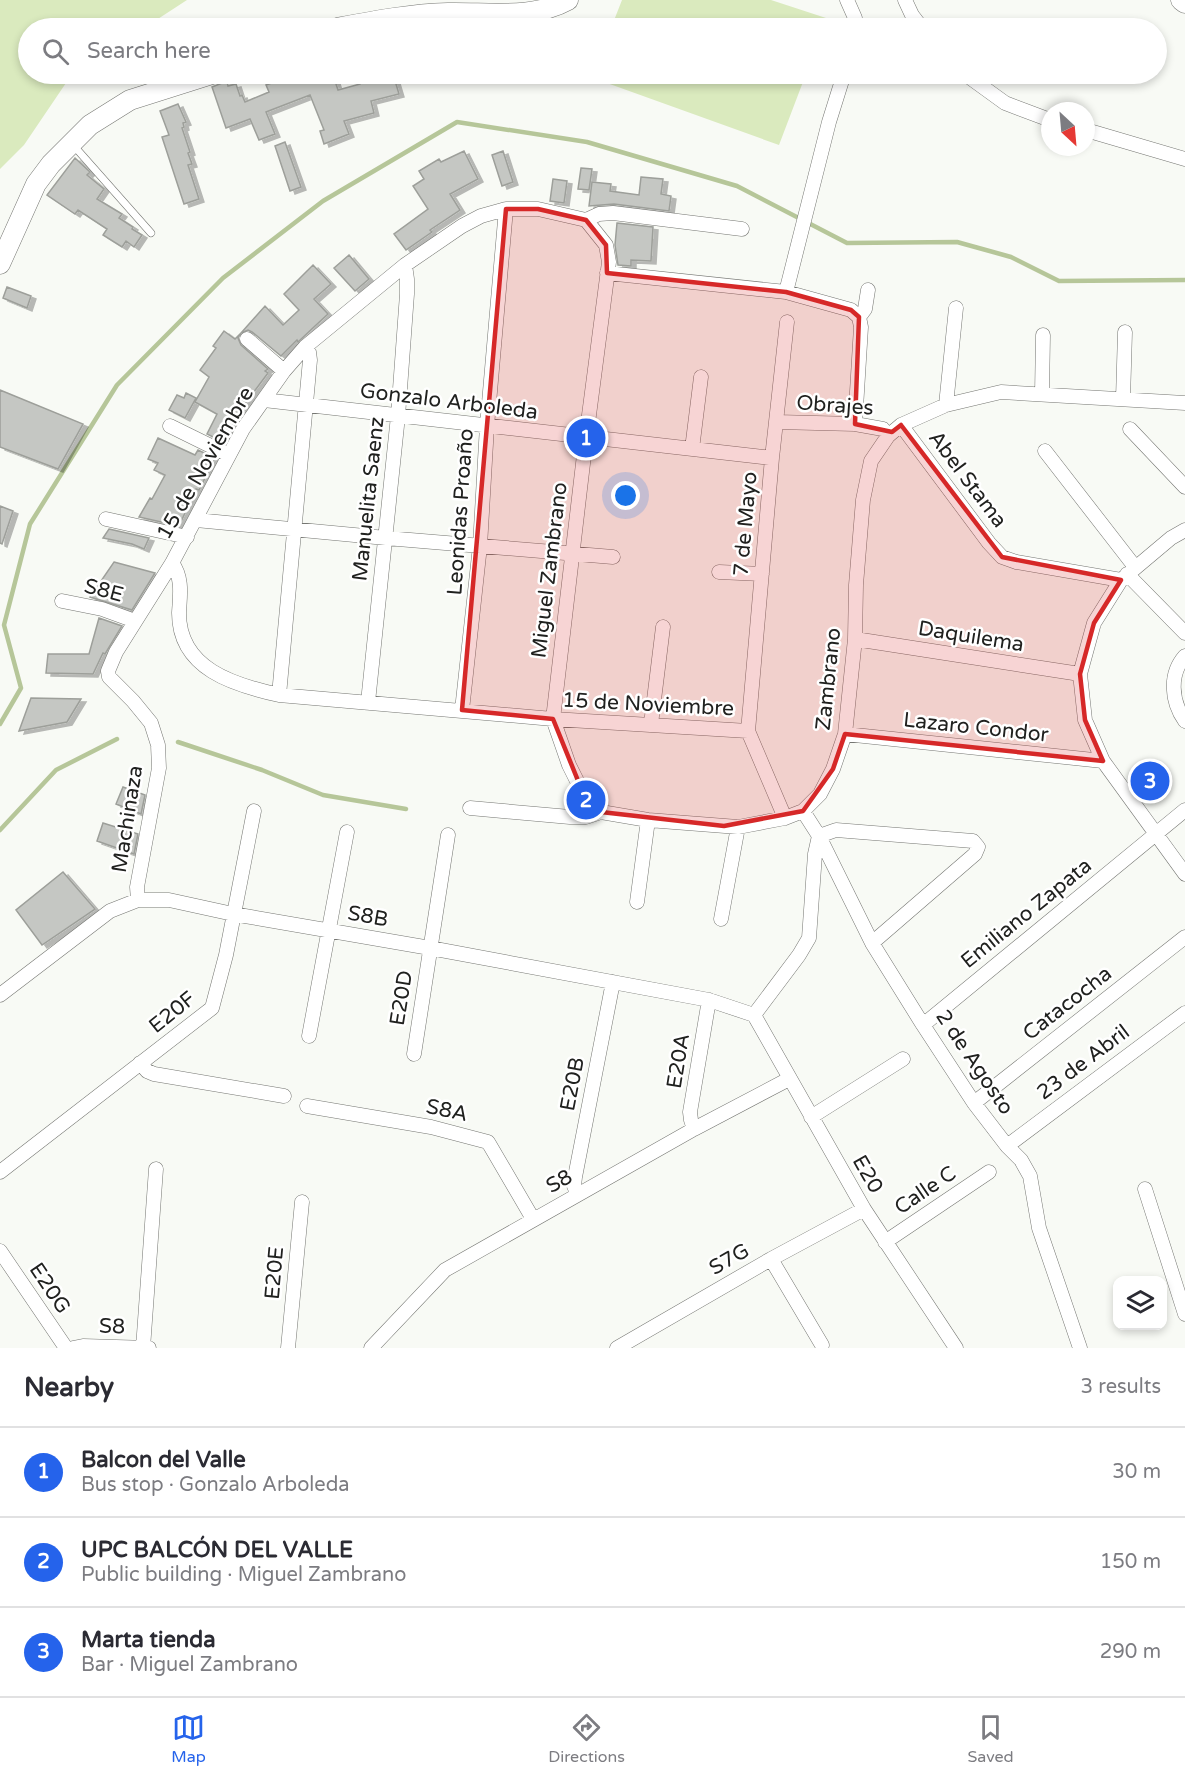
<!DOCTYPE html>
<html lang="en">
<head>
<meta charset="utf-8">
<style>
  body { margin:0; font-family:"Varela Round",sans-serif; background:#f7f7f7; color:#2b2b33 }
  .controls { position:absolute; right:18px; bottom:18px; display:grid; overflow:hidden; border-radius:12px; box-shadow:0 3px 9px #0003 }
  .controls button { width:54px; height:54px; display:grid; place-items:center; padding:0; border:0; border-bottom:2px solid #e1e1e2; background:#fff; color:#2b2b33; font:30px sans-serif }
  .compass { position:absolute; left:1041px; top:102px; width:54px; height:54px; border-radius:50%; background:#fff; box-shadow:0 3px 9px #0003; rotate:154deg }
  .you { position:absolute; left:626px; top:496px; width:21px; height:21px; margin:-15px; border:4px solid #fff; border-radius:50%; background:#1a73e8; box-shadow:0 0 0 9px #1a73e833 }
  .badge { display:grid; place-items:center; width:39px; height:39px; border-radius:50%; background:#2563eb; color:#fff; font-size:20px; font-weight:700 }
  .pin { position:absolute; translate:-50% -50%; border:3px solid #fff; box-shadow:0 2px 6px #0006 }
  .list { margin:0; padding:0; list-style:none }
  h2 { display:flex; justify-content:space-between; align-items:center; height:78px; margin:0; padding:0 24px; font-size:26px }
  h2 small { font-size:20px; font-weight:400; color:#7c7c81 }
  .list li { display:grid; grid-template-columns:39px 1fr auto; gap:18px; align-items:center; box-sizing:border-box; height:90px; padding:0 24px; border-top:2px solid #e1e1e2 }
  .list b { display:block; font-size:22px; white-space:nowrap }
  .list p { margin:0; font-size:20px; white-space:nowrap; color:#7c7c81 }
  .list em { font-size:20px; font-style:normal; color:#7c7c81 }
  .icon { flex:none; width:33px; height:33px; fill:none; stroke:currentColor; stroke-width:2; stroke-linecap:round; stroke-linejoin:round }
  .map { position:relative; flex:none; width:1185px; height:1348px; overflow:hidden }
  .search { position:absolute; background:#fff; box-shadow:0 3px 9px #0003; left:18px; right:18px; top:18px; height:66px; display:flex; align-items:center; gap:15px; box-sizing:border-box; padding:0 21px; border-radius:33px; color:#7c7c81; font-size:22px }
  .sheet { height:348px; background:#fff }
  nav { display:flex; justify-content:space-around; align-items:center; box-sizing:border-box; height:84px; border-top:2px solid #e1e1e2; background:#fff; font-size:16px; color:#7c7c81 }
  nav a { display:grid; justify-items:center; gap:3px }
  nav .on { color:#2563eb }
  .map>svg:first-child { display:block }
  .green { fill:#daeabe }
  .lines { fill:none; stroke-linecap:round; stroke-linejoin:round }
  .stream { stroke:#b6c699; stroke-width:4.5 }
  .building { fill:#c5c7c3; stroke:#9d9f9a; stroke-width:1.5; filter:url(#shadow) }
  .lane-casing { stroke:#757672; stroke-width:8 }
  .street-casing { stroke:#757672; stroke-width:15 }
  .secondary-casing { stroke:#757672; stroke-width:21 }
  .lane { stroke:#fff; stroke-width:7 }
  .street { stroke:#fff; stroke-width:14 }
  .secondary { stroke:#fff; stroke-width:20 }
  .marked { fill:#d62828; fill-opacity:0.2; stroke:#d62828; stroke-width:4.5; stroke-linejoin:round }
  .labels { text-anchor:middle; stroke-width:5; stroke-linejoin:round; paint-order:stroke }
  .street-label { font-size:21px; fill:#20211f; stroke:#fff }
</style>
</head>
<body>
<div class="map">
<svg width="1185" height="1348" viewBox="0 0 1185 1348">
  <defs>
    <filter id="shadow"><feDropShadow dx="5" dy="3" stdDeviation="0" flood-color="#0004"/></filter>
  </defs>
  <rect width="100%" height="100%" fill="#f8faf5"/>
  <!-- green -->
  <path class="green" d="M0,0H187L144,28H28V74H77L68,80L24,145L0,169Z
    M622,0H771L826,18L822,28H611Z
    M595,74H806L779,145L593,78Z"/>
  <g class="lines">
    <!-- stream -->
    <path class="stream" d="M0,724L21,688L4,625L30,524L117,385L223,278L323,201L457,122L587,142L737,186L847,243L957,242L1011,257L1059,281L1185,280
      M178,742L262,770L323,795L406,809
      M0,830L56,770L117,739"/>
  </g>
  <!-- building -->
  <path class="building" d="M296,74H319L322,82L334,78L338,90L360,84L358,77L372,74H393L399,94L371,101L374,113L344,121L349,134L324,144L320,131L324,130L310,95L266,112L275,134L259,140L250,119L226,128L212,87L227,81L228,86L236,84L240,96L242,95L245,102L269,92L266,85Z
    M178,104L186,122L183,123L184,127L182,128L190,152L188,153L192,164L188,165L199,199L184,204L162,137L169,135L160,111Z
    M285,142L301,187L290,191L275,146Z
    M464,151L478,179L450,194L460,210L430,230L432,232L406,250L394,234L428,209L413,186L424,179L419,171L439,159L441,162Z
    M503,151L513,182L502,186L492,155Z
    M75,158L90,172L87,175L104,189L97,199L122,214L119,218L133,227L132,229L142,235L134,247L126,241L122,247L103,235L107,229L78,210L75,214L47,195Z
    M581,168L592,169L589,190L578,189Z
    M641,177L663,179L661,194L671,196L669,211L614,204L589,206L592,182L611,184L610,191L639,195Z
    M553,179L567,181L564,203L550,201Z
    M617,223L653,227L651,261L631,260V266L618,265L615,245Z
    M349,255L369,279L355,291L334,268Z
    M313,265L331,284L314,299L328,314L315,326L298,342L297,340L281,356L252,332L248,330L241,333L265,306L283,325L299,310L284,294Z
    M7,287L31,296L27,308L3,298Z
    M224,331L235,339L241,333L238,338L241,345L268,369L265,371L268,373L244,405L228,432L230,433L225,443L207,434L217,414L195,402L209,377L200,370L216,348L213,346Z
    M0,390L83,424L58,469L0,447Z
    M186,393L196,398L185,418L169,410L177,395L184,398Z
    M158,438L195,455L198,450L215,458L199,490L196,489L179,526L139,517L150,498L152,499L165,475L154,470L158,463L148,459Z
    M0,506L13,511L2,544L0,543Z
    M109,529L149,538L144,549L132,544L103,538Z
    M114,562L155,573L132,610L90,597Z
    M99,618L122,626L105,654L103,653L93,674L46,673L48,654H89Z
    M31,698L81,699L67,722L19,731Z
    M123,787L145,795L141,814L116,804Z
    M103,823L138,834L134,854L97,841Z
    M63,872L95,909L42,945L16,910Z"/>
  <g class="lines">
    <!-- lane casing -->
    <g class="lane-casing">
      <path id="lane" d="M74,146L151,233"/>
    </g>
    <!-- street casing -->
    <g class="street-casing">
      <path id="street" d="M847,0L855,18V28
        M905,0L912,15L922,28
        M965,74L1005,103L1050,120
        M1086,130L1185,159
        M586,220L606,245L609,262L586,438L553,719L569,765L583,793L601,812
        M586,220L599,214L613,213L742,229
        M607,273L786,292L851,310L859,317L861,327L855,424
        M786,292L829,122L844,74
        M859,317L865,309L868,290
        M247,339L284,371
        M1042,394L1043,335
        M1123,399L1125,332
        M264,400L772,458
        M946,405L956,308
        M777,422L855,424L883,429L888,436
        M901,425L989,543L1002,557L1016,562L1121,580
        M170,426L229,455
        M1130,429L1185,487
        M692,449L701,377
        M1045,451L1135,567
        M106,519L187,537
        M196,520L386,538L613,557
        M1185,530L1171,538L1121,580L1094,623L1080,674L1085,720L1103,761L1185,874
        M172,563C183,578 180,595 179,613C179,669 234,685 279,695L553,719L748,731
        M719,572L762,574
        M1127,574L1185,633
        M62,601L102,609L135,621
        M855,639L1080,674
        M1185,656C1169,674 1171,701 1185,721
        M279,695L310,360L309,352L305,347
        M368,702L398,416L407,294V279L405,265
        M462,710L480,546L487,426L506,209
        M651,724L663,627
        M845,734L1103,761
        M470,808L570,817H586L601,812L648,820L738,827L785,818L803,811L820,794L833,769L845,734L855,639L856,585L863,500L871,461L888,436L901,425L946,405L1001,392L1185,403
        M803,811L819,836L872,943L923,1025L974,1103L1007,1146L1021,1160L1030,1176L1039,1228L1080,1348
        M785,818L748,731L772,458L787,322
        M138,900L137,887L159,768L158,745L151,723L133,701L109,677L108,671L116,652L172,563L243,429L284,371L305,347L405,265L462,226L481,216L506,209H538L586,220
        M637,902L648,820
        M721,919L738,827
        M0,995L110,911L138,900H169L233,914L430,948L709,1000L754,1015
        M754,1015L799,955L809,938L815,854L819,836L836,830L973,841L978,847L975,854L872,943
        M754,1015L864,1209L956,1348
        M923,1025L1185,810
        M309,1036L347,832
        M414,1054L448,835
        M140,1063L147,1071L154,1074L284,1096
        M974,1103L1185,937
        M307,1106L431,1127L488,1142L533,1219
        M811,1117L903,1059
        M694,1129L691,1120L690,1112L709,1000
        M1007,1146L1185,1013
        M0,1172L212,1008L226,955L254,811
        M1145,1189L1185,1314
        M578,1194L574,1186L575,1177L613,982
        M885,1242L989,1172
        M0,1251L66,1348
        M771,1259L822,1345
        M73,1348L83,1346L149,1348
        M143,1348L156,1169
        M288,1348L302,1202
        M371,1348L445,1270L694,1129L789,1079
        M617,1348L771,1259L864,1209"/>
    </g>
    <!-- secondary casing -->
    <g class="secondary-casing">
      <path id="secondary" d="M1181,0L1185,3
        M337,28C374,21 410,14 448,13C488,12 532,20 568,0
        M0,264L36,184L51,164L90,125L130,100L212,74"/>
    </g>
    <!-- lane -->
    <use href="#lane" class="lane"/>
    <!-- street -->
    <use href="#street" class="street"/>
    <!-- secondary -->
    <use href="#secondary" class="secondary"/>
  </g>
  <!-- marked area -->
  <path class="marked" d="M506,209H538L586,220L606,245L607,273L786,292L851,310L859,317L855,424L892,432L901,425L1002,557L1121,580L1094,623L1080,674L1085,720L1103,761L845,734L833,769L803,811L724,826L601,812L583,793L553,719L462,710Z"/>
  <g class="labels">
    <!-- street labels -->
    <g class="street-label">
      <text transform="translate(449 401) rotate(7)" y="7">Gonzalo Arboleda</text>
      <text transform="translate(835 405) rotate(4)" y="7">Obrajes</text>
      <text transform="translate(205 463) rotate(-60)" y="7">15 de Noviembre</text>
      <text transform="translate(968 479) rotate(53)" y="7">Abel Stama</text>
      <text transform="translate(368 499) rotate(-84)" y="7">Manuelita Saenz</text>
      <text transform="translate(460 512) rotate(-86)" y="7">Leonidas Proaño</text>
      <text transform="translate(745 524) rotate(-85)" y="7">7 de Mayo</text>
      <text transform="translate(549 570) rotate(-83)" y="7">Miguel Zambrano</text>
      <text transform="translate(104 590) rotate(15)" y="7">S8E</text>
      <text transform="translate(971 636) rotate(9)" y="7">Daquilema</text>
      <text transform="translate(828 679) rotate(-84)" y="7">Zambrano</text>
      <text transform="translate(648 704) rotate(3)" y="7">15 de Noviembre</text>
      <text transform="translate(976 727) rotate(6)" y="7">Lazaro Condor</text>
      <text transform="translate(127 819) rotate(-81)" y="7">Machinaza</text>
      <text transform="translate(1026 913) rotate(-39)" y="7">Emiliano Zapata</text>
      <text transform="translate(368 916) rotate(10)" y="7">S8B</text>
      <text transform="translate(401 998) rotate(-81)" y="7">E20D</text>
      <text transform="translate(1067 1003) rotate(-38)" y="7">Catacocha</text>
      <text transform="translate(172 1012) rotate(-39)" y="7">E20F</text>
      <text transform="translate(678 1061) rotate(-81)" y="7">E20A</text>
      <text transform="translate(975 1062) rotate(56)" y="7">2 de Agosto</text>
      <text transform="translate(1083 1062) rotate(-37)" y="7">23 de Abril</text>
      <text transform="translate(572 1084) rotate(-79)" y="7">E20B</text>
      <text transform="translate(447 1110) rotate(12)" y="7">S8A</text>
      <text transform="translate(868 1174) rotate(60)" y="7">E20</text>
      <text transform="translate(559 1181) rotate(-29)" y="7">S8</text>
      <text transform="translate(925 1190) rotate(-34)" y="7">Calle C</text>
      <text transform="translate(729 1259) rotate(-30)" y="7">S7G</text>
      <text transform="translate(274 1273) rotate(-85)" y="7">E20E</text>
      <text transform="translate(50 1288) rotate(56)" y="7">E20G</text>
      <text transform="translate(112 1326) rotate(2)" y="7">S8</text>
    </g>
  </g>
</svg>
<div class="controls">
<button><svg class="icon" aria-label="layers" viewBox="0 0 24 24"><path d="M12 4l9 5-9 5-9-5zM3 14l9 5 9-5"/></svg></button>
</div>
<svg class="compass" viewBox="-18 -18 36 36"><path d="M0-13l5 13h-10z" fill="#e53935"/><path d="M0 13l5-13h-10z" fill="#7c7c81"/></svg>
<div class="you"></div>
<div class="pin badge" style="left:586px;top:438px">1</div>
<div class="pin badge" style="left:586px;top:800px">2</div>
<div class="pin badge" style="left:1150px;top:781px">3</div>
<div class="search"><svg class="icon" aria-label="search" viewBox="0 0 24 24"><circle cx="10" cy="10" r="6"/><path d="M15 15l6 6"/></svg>Search here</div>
</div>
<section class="sheet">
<h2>Nearby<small>3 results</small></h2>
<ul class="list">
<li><span class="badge">1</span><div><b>Balcon del Valle</b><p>Bus stop · Gonzalo Arboleda</p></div><em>30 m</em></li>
<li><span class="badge">2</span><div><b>UPC BALCÓN DEL VALLE</b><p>Public building · Miguel Zambrano</p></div><em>150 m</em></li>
<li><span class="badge">3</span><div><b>Marta tienda</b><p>Bar · Miguel Zambrano</p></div><em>290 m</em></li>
</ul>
</section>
<nav>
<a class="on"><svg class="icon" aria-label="map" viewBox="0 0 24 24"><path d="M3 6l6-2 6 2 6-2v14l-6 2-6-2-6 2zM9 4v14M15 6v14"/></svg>Map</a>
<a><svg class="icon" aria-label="directions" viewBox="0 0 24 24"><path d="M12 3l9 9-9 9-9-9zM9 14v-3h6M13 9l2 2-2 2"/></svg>Directions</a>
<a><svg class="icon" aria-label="saved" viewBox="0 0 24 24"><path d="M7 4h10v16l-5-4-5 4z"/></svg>Saved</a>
</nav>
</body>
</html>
